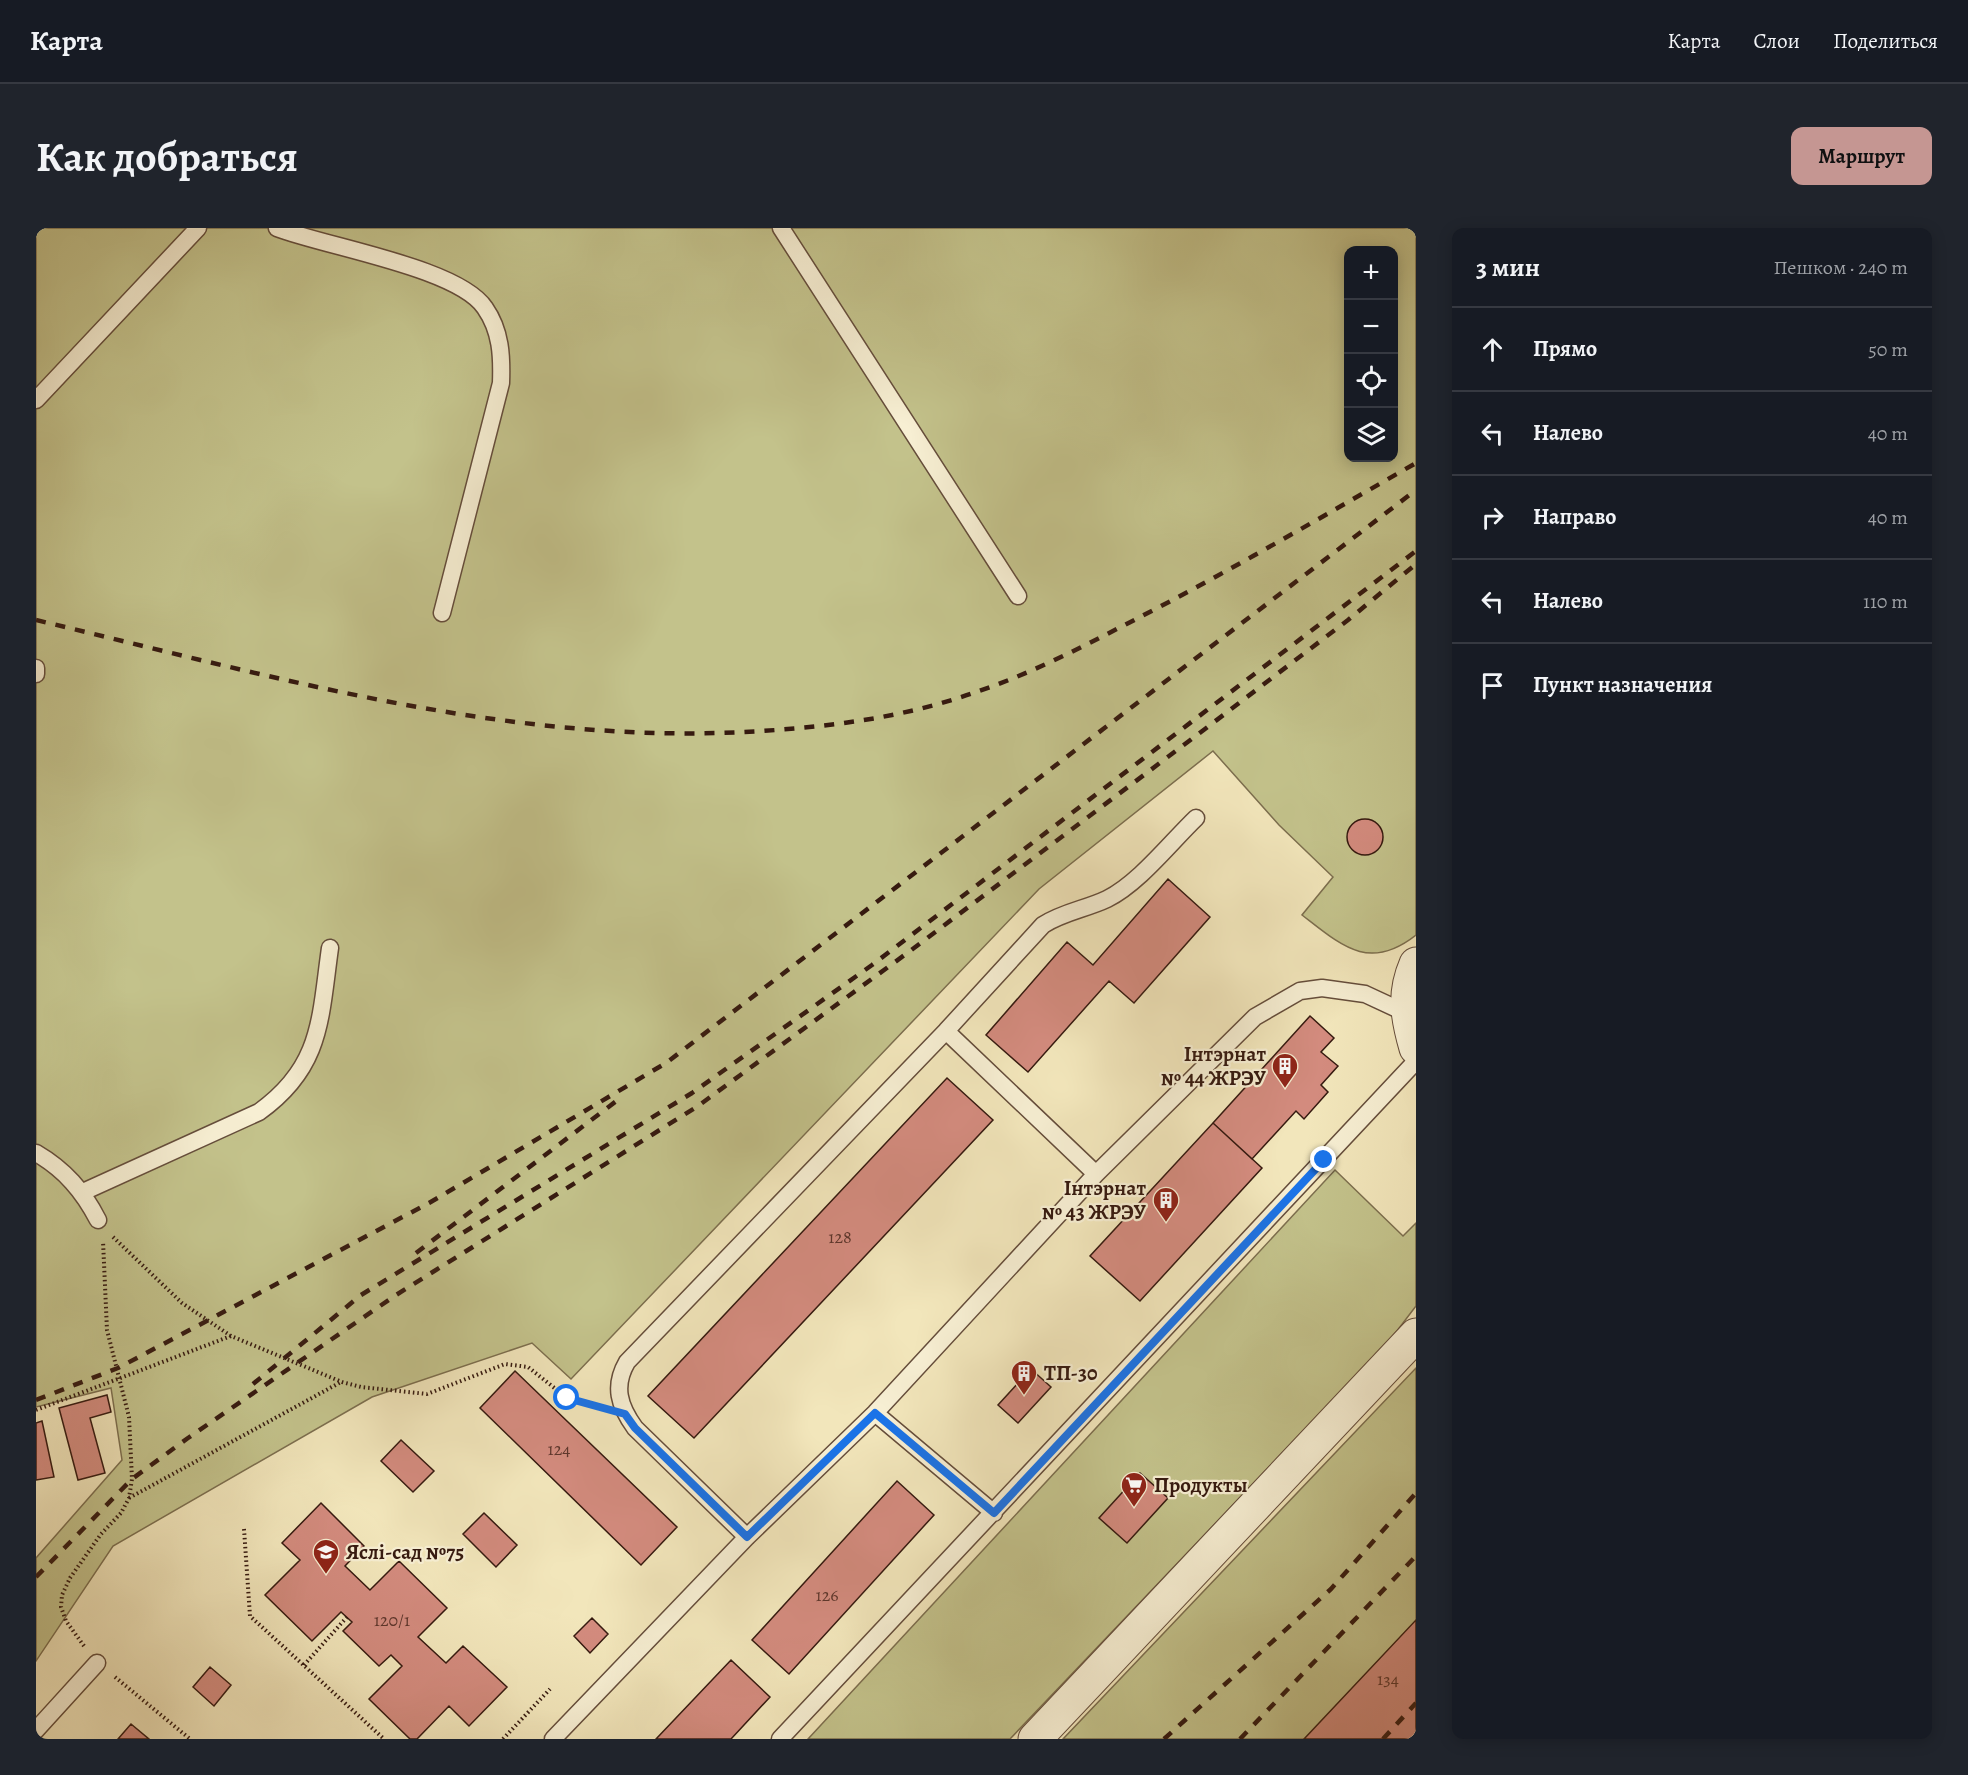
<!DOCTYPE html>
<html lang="ru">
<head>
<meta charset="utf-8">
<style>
  body { margin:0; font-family:Alegreya,serif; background:#20242c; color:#f1f3f6 }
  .controls { position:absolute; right:18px; top:18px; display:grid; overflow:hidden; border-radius:12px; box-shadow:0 3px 15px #0003 }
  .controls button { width:54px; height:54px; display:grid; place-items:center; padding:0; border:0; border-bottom:2px solid #363941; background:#171b24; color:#f1f3f6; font:30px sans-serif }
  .stop { position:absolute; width:18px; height:18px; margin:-14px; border:4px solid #1a73e8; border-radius:50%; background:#fff }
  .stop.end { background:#1a73e8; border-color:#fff; box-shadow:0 2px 6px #0008 }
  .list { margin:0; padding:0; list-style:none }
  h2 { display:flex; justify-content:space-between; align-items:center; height:78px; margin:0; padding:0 24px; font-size:26px }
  h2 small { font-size:20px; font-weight:400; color:#9ea1a6 }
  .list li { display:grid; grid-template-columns:39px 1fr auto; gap:18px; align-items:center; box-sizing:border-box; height:84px; padding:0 24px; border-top:2px solid #363941 }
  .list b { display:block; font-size:22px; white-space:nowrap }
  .list em { font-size:20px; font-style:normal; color:#9ea1a6 }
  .icon { flex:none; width:33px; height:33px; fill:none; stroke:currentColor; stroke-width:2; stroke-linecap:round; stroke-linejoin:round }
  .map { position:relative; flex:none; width:1380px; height:1511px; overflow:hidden; border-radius:12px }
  header { display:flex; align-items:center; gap:36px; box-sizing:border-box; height:84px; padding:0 30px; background:#171b24; border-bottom:2px solid #363941 }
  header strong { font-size:28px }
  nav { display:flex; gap:33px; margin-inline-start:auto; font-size:21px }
  .intro { display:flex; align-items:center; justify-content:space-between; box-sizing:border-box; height:144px; padding:0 36px }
  h1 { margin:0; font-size:42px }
  .button { padding:15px 27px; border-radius:12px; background:#c59692; color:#111; font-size:21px; font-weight:700 }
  main { display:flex; gap:36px; padding:0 36px }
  aside { flex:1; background:#171b24; border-radius:12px; box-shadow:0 3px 15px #0003 }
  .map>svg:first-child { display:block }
  .green { fill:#c3c28b; stroke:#7c6e4e; stroke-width:1.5; fill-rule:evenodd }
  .building { fill:#d38b7e; stroke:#361a10; stroke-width:1.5 }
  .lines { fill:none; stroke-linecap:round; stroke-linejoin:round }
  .service-casing { stroke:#654d3b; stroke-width:19 }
  .minor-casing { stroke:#654d3b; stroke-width:35 }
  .path { stroke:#361a10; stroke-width:4; stroke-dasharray:1.5 3; stroke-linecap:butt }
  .service { stroke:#f7efd3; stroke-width:16 }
  .minor { stroke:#f7efd3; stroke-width:33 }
  .rail { stroke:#361a10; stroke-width:4.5; stroke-dasharray:10 10; stroke-linecap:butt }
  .route { stroke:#1a73e8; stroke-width:8 }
  .labels { text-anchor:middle; stroke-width:4.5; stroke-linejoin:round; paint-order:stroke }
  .number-label { font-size:18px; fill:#5d362c }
  .poi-label { font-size:21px; font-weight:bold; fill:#361a10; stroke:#f7efd3; text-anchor:start }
</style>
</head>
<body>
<header>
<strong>Карта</strong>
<nav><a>Карта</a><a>Слои</a><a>Поделиться</a></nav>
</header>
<div class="intro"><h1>Как добраться</h1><a class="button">Маршрут</a></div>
<main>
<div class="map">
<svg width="1380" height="1511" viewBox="0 0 1380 1511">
  <rect width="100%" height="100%" fill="#f2e6bb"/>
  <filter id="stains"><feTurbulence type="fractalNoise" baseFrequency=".00333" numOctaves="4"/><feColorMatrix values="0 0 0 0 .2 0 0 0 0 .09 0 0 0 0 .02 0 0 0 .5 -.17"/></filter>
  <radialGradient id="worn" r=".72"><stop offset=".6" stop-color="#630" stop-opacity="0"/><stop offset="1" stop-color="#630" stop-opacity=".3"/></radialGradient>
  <!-- green -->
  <path class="green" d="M0,0H1380V707C1333,744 1306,718 1266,687L1297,649L1243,597L1177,523L1003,661L535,1151L496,1115L336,1169L77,1318L0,1433V1330L86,1232L75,1160L0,1179ZM1312,22H1358V230H1312Z
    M1299,942L1367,1008L1380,995V1078L1354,1112L974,1511H772Z
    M1380,1140V1511H1027Z"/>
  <!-- building -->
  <path class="building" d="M1311 609a18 18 0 1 1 36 0a18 18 0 1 1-36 0Z
    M1132,651L1174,689L1098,775L1073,753L992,844L950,807L1031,714L1057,737Z
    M1274,788L1298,810L1285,824L1302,838L1285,857L1292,864L1268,891L1260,883L1216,931L1177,895Z
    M911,850L957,892L658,1210L612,1168Z
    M1177,895L1226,940L1104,1073L1054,1028Z
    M995,1141L1015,1159L982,1195L962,1177Z
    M479,1143L641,1299L605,1337L444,1180Z
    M71,1167L75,1184L54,1190L69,1245L42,1252L23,1180Z
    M6,1193L18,1249L0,1252V1195Z
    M365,1212L398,1243L377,1264L345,1233Z
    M1104,1245L1132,1270L1091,1315L1063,1290Z
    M861,1253L898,1287L753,1446L716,1412Z
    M285,1275L328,1318L309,1338L334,1362L363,1333L411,1380L382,1409L410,1435L427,1418L471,1459L433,1498L413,1478L381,1511H374L333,1471L366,1438L355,1427L343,1438L307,1403L316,1394L305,1384L276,1413L229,1367L264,1332L246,1315Z
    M448,1285L481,1317L460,1339L427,1306Z
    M556,1390L572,1406L554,1425L538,1408Z
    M1380,1392V1511H1268Z
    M695,1432L734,1469L695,1511H620Z
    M174,1439L195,1457L178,1478L157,1459Z
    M95,1496L113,1511H82Z"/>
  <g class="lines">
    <!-- service casing -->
    <g class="service-casing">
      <path id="service" d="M241,0C291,19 423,40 449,80C465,103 466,128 465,155L406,385
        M745,0L982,368
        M0,172L162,0
        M0,446V440
        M910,803L1060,946
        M0,925C29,942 47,963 62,992
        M47,964L223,884C286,839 284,791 294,720
        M839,1185L958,1285
        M711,1309L599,1200C583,1178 577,1158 591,1134L910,803L1007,697C1027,684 1050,681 1071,671C1103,655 1134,615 1160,590
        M0,1502L61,1435
        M517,1511L711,1309L839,1185L1060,946L1219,789L1264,763L1286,760L1329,766L1370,785
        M744,1511L1380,833"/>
    </g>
    <!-- minor casing -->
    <g class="minor-casing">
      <path id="minor" d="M1380,736C1367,766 1371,789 1380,820
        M999,1511L1380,1107"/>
    </g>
    <!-- path -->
    <path class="path" d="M77,1009L146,1075L195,1108L306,1154L325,1159L391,1166L469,1136L492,1139L531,1170L562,1179
      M0,1182L195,1108
      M93,1270L305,1154
      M208,1301L214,1388L348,1511
      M48,1418L30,1393L25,1379L26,1367L34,1350L65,1306L85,1285L93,1270L96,1251L93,1189L71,1102L67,1013
      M268,1437L311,1389
      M79,1449L154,1511
      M467,1511L514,1461"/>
    <!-- service -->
    <use href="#service" class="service"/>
    <!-- minor -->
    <use href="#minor" class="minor"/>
    <!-- rail -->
    <path class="rail" d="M0,392C244,450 487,522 740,502C808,497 876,487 940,464C997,445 1052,416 1106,388C1199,340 1289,287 1380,235
      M380,1025L583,871
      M217,1156L325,1067L656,865L836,737L1380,323
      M0,1172L82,1140L393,975L630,835L1380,262
      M0,1349L96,1251L152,1210L360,1067L662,878L874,723L1165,504L1312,392L1380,336
      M1128,1511L1295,1361L1380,1265
      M1204,1511L1380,1328
      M1347,1511L1380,1475"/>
  </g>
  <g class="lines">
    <!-- route -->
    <path class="route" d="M531,1170L589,1186L599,1200L711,1309L839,1185L958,1285L1288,932"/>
  </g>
  <!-- icons -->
  <defs>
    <g id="building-pin" transform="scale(1.35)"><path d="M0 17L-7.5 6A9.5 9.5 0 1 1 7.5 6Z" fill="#8f2418" stroke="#f7efd3"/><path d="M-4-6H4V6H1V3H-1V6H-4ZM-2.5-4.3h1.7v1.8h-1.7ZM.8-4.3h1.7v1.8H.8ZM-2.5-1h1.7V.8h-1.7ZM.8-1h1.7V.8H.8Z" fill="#fff"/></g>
    <g id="supermarket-pin" transform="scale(1.35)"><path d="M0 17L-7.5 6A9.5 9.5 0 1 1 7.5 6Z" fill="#8f2418" stroke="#f7efd3"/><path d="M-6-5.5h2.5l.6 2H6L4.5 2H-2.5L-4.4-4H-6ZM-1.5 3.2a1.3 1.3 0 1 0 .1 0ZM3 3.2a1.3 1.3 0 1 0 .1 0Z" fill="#fff"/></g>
    <g id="school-pin" transform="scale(1.35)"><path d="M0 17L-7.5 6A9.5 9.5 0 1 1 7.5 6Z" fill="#8f2418" stroke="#f7efd3"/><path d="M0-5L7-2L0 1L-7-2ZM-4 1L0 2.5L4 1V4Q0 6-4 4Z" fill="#fff"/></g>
  </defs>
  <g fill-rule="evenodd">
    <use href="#building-pin" x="1249" y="838"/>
    <use href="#building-pin" x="1130" y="972"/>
    <use href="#building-pin" x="988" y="1145"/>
    <use href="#supermarket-pin" x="1098" y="1257"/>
    <use href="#school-pin" x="290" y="1324"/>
  </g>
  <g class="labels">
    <!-- number labels -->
    <g class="number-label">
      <text x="804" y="1015">128</text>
      <text x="523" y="1227">124</text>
      <text x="791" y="1373">126</text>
      <text x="356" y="1398">120/1</text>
      <text x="1352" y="1457">134</text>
    </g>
    <!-- poi labels -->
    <g class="poi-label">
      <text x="1230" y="833" text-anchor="end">Інтэрнат<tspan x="1230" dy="24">№ 44 ЖРЭУ</tspan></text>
      <text x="1110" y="967" text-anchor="end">Інтэрнат<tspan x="1110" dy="24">№ 43 ЖРЭУ</tspan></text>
      <text x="1008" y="1152">ТП-30</text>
      <text x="1118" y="1264">Продукты</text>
      <text x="310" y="1331">Яслі-сад №75</text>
    </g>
  </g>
  <rect width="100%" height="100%" filter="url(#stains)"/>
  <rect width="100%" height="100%" fill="url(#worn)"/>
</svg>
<div class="controls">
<button>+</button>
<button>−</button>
<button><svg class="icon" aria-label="locate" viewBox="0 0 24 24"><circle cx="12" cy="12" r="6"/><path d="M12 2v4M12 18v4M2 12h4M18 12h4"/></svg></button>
<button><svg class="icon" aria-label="layers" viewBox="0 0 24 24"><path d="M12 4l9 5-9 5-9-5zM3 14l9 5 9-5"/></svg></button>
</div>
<div class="stop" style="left:531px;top:1170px"></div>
<div class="stop end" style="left:1288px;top:932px"></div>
</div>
<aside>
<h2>3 мин<small>Пешком · 240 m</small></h2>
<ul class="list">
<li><svg class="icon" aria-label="ahead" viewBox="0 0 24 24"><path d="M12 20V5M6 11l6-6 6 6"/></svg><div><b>Прямо</b></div><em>50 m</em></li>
<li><svg class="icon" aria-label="left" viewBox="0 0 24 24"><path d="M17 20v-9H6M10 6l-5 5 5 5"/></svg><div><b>Налево</b></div><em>40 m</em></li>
<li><svg class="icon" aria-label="right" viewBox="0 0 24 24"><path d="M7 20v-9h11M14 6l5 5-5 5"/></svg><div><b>Направо</b></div><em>40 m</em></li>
<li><svg class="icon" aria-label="left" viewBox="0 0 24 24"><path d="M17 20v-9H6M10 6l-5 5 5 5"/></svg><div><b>Налево</b></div><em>110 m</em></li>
<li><svg class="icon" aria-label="arrive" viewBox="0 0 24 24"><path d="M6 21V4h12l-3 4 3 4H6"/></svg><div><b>Пункт назначения</b></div></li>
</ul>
</aside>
</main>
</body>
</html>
